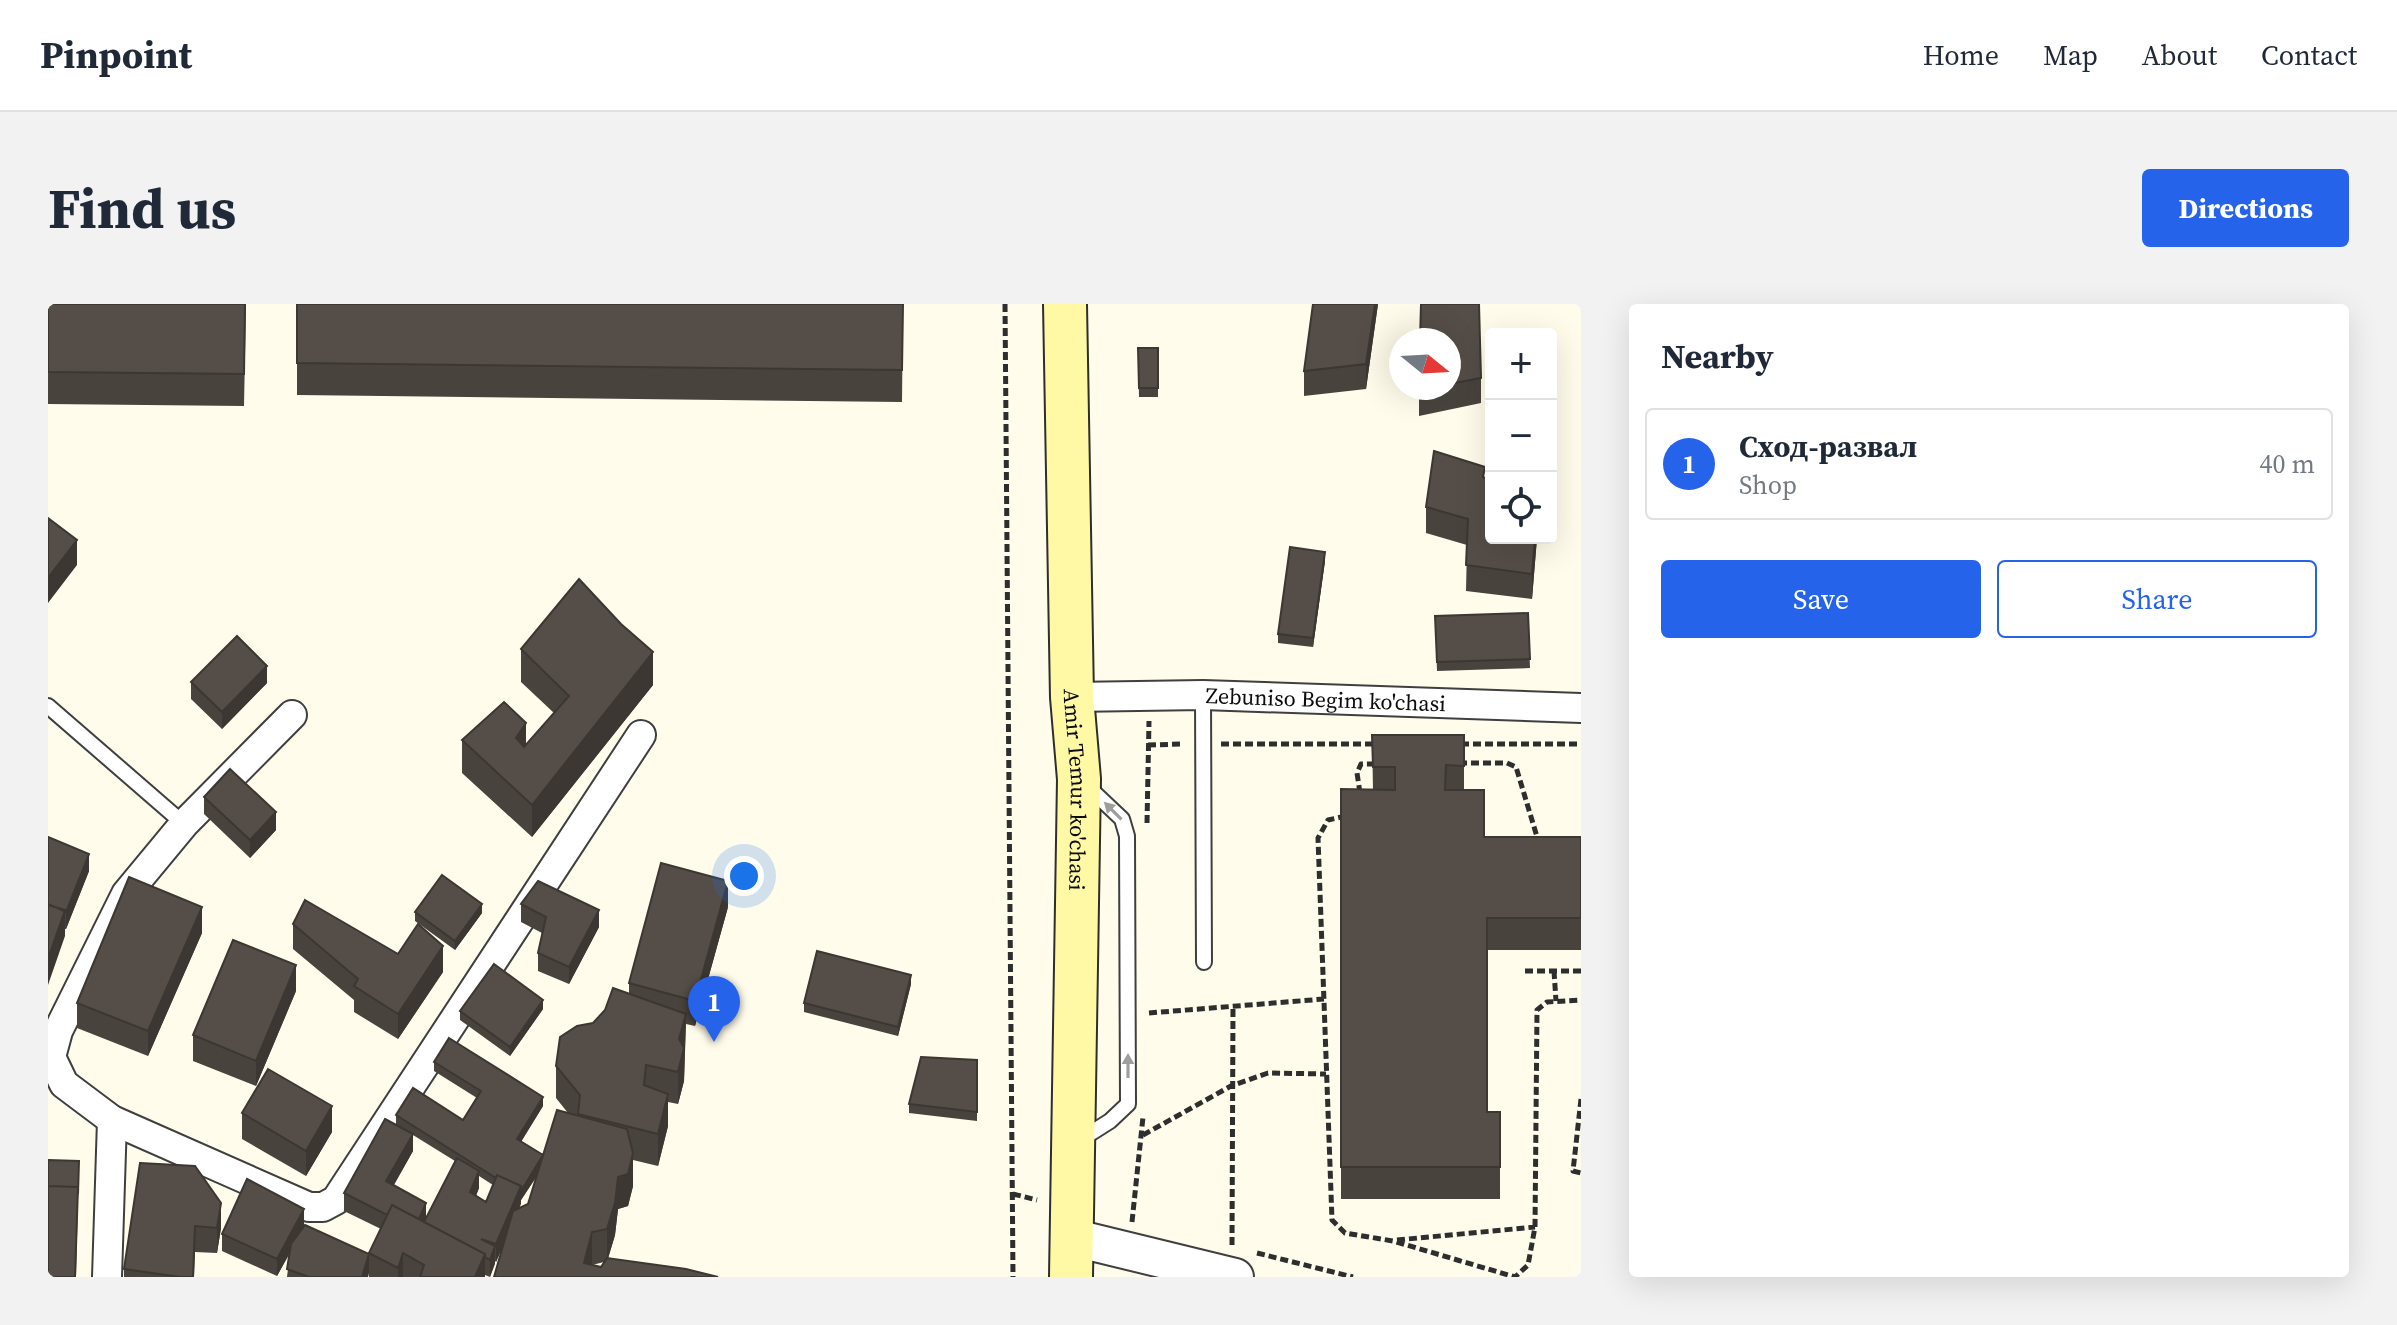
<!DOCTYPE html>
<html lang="en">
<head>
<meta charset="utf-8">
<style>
  body { margin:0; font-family:"Source Serif 4",serif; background:#f2f2f3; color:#1f2937 }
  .controls { position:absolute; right:24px; top:24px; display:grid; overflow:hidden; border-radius:8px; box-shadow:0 8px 32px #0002 }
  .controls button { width:72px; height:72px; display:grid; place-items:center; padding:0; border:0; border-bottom:2px solid #e0e1e3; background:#fff; color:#1f2937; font:40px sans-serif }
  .compass { position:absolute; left:1341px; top:24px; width:72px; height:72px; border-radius:50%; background:#fff; box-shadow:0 8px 32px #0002; rotate:108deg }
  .you { position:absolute; left:696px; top:572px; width:28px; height:28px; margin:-20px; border:6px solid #fff; border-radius:50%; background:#1a73e8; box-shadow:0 0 0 12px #1a73e833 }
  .badge { display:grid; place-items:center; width:52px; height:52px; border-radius:50%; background:#2563eb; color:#fff; font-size:26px; font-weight:700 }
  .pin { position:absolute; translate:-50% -66px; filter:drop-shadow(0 2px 4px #0008) }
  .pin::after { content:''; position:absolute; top:42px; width:28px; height:24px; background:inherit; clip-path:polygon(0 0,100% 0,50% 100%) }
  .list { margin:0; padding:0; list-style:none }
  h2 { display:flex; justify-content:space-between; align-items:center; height:104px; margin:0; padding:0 32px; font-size:34px }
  h2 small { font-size:26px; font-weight:400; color:#747a83 }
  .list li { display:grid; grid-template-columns:52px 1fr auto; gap:24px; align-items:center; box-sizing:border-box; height:112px; margin:0 16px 16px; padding:0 16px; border:2px solid #e0e1e3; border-radius:8px }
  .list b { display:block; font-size:30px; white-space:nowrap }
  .list p { margin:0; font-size:26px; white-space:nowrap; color:#747a83 }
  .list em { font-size:26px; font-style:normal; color:#747a83 }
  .actions { display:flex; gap:16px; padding:24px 32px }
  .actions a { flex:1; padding:18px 0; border:2px solid #2563eb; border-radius:8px; text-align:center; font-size:28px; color:#2563eb }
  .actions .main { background:#2563eb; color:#fff }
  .icon { flex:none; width:44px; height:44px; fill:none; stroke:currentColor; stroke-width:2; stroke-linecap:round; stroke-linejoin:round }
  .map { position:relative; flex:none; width:1533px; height:973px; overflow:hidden; border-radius:8px }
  header { display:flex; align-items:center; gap:48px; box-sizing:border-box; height:112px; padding:0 40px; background:#fff; border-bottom:2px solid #e0e1e3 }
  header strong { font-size:38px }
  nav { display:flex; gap:44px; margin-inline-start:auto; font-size:28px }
  .intro { display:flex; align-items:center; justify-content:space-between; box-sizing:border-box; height:192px; padding:0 48px }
  h1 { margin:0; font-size:56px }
  .button { padding:20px 36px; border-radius:8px; background:#2563eb; color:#fff; font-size:28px; font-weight:700 }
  main { display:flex; gap:48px; padding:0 48px }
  aside { flex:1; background:#fff; border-radius:8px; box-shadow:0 8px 32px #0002 }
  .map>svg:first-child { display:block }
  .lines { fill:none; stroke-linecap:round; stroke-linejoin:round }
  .service-casing { stroke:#3f3f3f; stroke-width:18 }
  .minor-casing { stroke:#3f3f3f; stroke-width:32 }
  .tertiary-casing { stroke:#3f3f3f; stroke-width:40 }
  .secondary-casing { stroke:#2e2e2e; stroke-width:46 }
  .path { stroke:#2e2e2e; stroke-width:5; stroke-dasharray:8 4; stroke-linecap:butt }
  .service { stroke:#fff; stroke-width:14 }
  .minor { stroke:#fff; stroke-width:28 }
  .tertiary { stroke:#fff; stroke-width:36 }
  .secondary { stroke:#fff9a6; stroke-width:42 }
  .wall { fill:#49433e; fill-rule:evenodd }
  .shaded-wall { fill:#3c3732 }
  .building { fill:#554e48; stroke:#3c3732; stroke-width:2 }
  .oneway { fill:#9e9e9e }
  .labels { text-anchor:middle; stroke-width:8; stroke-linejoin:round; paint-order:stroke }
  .street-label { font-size:22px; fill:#0c0c0c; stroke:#fff }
</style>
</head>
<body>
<header>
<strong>Pinpoint</strong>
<nav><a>Home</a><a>Map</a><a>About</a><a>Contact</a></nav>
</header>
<div class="intro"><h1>Find us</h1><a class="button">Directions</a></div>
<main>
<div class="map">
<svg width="1533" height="973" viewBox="0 0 1533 973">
  <rect width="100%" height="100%" fill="#fffceb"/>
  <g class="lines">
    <!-- service casing -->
    <g class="service-casing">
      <path id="service" d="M1155,391L1156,658
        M0,402L136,520
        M1032,836L1062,817L1080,800L1079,532L1074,515L1038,481"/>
    </g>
    <!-- minor casing -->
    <g class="minor-casing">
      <g id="minor">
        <path id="s1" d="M1024,393L1155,391L1533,404"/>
        <path d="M244,411L136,520L78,590L10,727L3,753L16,780L64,816L261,903H275L288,896L593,431"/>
        <path d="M59,973L64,816"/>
      </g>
    </g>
    <!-- tertiary casing -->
    <g class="tertiary-casing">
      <path id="tertiary" d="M1023,933L1187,973"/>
    </g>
    <!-- secondary casing -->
    <g class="secondary-casing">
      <g id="secondary">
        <path id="s2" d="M1017,0L1024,393L1031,475L1023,973"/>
      </g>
    </g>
    <!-- path -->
    <path class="path" d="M957,0L965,973
      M1173,440H1331
      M1413,440H1533
      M1100,441L1135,440
      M1411,459H1459L1468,463L1490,536
      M1312,489L1309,469L1313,460H1329
      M1298,512L1280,516L1270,534L1284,916L1297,929L1345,937L1467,973L1480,961L1487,923L1489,706L1499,698L1533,696
      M1099,519L1101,417
      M1477,667H1533
      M1506,667L1508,697
      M1101,709L1276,695
      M1533,795L1525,867L1533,869
      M1095,831L1183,782L1220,769L1278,770
      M965,890L989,896
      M1084,918L1095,813
      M1349,936L1487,923
      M1184,941L1185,702
      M1209,949L1305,973"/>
    <!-- service -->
    <use href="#service" class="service"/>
    <!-- minor -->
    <use href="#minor" class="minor"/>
    <!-- tertiary -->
    <use href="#tertiary" class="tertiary"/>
    <!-- secondary -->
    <use href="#secondary" class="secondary"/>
  </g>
  <!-- wall -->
  <path class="wall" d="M0,0H198L196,102L0,100Z
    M249,0H855L854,98L249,91Z
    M1265,0H1330L1318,85L1256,92V67Z
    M1401,36L1433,74V99L1371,112V84H1401Z
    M1090,44H1110V93H1091Z
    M1437,174L1443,234H1489L1484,295L1418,287L1419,241L1378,229V203Z
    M1277,257L1265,343L1230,339V330Z
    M1480,309L1482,364L1389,367L1387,312Z
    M473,345L605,381L484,533L414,469V436L478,440L506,409L473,378Z
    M143,378L219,379L174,425L143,395Z
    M1324,431H1416V486L1436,533H1533V646H1439V808H1452V895H1293V485L1325,486Z
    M156,493L228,526L202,554L156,510Z
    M0,533L41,567L18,625H17V632Z
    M473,600L551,623L521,680L490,667V649L494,629L473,618Z
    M680,603L647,722L638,720L636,777L630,800L620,798V822L610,862L585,856V882L580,902L570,905L567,931L560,954L638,965L446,973L456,940L448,958L447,957L442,973L437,971V973H321V949L333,925L296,907V889L348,820V811L415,816L429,794L386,767V758L495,802L473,838L495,851L520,809L508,794V762L545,719L581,690V679ZM365,831L407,857L378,915L346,881L365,847ZM431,872L445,881L438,898L428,892L431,884ZM489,872L480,900L471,904L473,896ZM556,958L553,963L544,961Z
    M367,608L434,609L407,646L367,617Z
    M245,620L350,650L395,668L350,735L306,708V696L245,645Z
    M154,629L100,752L29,724V699Z
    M863,680L850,732L756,708V699Z
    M248,687L208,782L145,757V731Z
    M495,705L462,752L412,716V707Z
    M929,756V817L861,809V800Z
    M194,809L284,828L258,872L194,835Z
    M92,859L173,924L169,949L147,948L146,973H76V965Z
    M256,922L321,968L320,973H239L242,949L229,972L174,947V930Z"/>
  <!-- shaded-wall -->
  <path class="shaded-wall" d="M1327,0H1330L1318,85V60Z
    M1487,234H1489L1484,295V270Z
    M29,236V261L0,299V274Z
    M1277,248V257L1265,343V334Z
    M605,348V381L484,533V501Z
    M219,362V379L174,425V408Z
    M478,419V452L468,434Z
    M228,508V526L202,554V536Z
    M41,550V567L18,625V608Z
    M680,577V603L647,722V697Z
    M434,600V609L407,646V637Z
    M154,603V629L100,752V727Z
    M17,606V632L0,681V655Z
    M551,606V623L521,680V663Z
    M395,642V668L350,735V710Z
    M248,661V687L208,782V757Z
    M863,671V680L850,732V723Z
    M495,696V705L462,752V743Z
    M638,710L636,777L630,800L631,735Z
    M620,790V822L610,862V830Z
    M495,793V802L469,844V835Z
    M284,802V828L258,872V847Z
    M365,830V847L338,894V877Z
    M585,849V882L580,902L570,905L567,931L559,958V925L570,873Z
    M496,852V861L473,896V900L448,958V940L473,882Z
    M31,857L28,973H27Z
    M431,867V884L422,906V888Z
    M173,899V924L169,949V924Z
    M378,899V917L374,925L370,918Z
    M256,905V922L229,972V955Z
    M544,928V961L536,959Z
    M447,942V960L442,973V956Z
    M355,949V973H350V964Z
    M321,950V968L320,973H314Z
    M437,950V973H427Z"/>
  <!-- building -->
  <path class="building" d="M0,0H197L196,70L0,68Z
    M249,0H855L854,66L249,59Z
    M1265,0H1327L1318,60L1256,67Z
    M1373,0H1431L1433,74L1401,80V36H1372Z
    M1090,44H1110V84H1091Z
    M1386,147L1437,163L1435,173L1443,177V234H1487L1484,270L1418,261L1420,215L1378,203Z
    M0,214L29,236L0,274Z
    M1242,243L1277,248L1265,334L1230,330Z
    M531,275L573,320L605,348L484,501L414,436L456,398L478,419L468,434L476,443L521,392L473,345Z
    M1480,309L1482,355L1389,358L1387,312Z
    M189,332L219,362L174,408L143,378Z
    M1324,431H1416V462L1398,461L1397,486H1436V533H1533V614H1439V808H1452V863H1293V485L1347,486V463H1325Z
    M182,465L228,508L202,536L156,493Z
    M0,533L41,550L18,608L0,600Z
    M613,559L680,577L647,697L581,679Z
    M394,571L434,600L407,637L367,608Z
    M81,573L154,603L100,727L29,699Z
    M490,577L551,606L521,663L490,649L498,613L473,600Z
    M257,596L350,650L370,620L395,642L350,710L306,682L310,675L245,620Z
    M0,601L17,606L0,655Z
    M185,636L248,661L208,757L145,731Z
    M769,647L863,671L850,723L756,699Z
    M446,660L495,696L462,743L412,707Z
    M565,684L638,710L631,735L636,744L630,768L598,761L596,781L620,790L610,830L530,810L532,791L508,762L512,733L529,722L545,719L557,706Z
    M401,734L495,793L469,835L495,851L473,887V882L449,871L448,874L348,811L365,784L415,816L433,787L386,758Z
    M873,753L929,756V808L861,800Z
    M220,765L284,802L258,847L194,809Z
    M509,806L579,825L585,849L580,870L570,873L567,899L559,925L544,928L536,959L553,963L559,954L638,965L670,973H446L465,907L480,900Z
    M337,815L365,830L338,877L378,899L371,915L344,901L339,911L296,889Z
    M409,854L431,867L422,888L438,898L449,871L473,882L448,940L433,935L447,942L442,956L437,953V950L376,918Z
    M0,856L31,857L30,890V883L0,882Z
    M92,859L147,862L173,899L169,924L147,922L145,973H132L76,965Z
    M199,875L256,905L229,955L174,930Z
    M0,882L30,883L27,973H0Z
    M344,901L437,950L427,973H372L376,961L355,949L350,964L321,949Z
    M257,921L321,950L314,973H261L239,965L243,940Z"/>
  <!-- one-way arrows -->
  <defs><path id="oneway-solid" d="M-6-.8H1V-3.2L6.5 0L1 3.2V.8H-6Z" transform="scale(2)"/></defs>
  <g class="oneway">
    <use href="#oneway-solid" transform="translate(1065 507) rotate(-135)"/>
    <use href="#oneway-solid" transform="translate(1080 762) rotate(-90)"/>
  </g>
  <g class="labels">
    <!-- street labels -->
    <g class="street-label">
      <text dy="8" stroke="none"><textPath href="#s1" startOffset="254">Zebuniso Begim ko'chasi</textPath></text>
      <text dy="8" stroke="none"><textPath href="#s2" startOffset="486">Amir Temur ko'chasi</textPath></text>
    </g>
  </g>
</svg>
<div class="controls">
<button>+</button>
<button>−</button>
<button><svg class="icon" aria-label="locate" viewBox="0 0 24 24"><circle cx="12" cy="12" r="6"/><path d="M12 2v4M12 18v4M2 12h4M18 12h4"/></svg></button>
</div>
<svg class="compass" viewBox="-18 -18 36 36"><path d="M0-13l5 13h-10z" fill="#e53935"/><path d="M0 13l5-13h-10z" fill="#747a83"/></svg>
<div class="you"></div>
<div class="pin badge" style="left:666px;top:738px">1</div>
</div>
<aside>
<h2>Nearby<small></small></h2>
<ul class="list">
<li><span class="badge">1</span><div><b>Сход-развал</b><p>Shop</p></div><em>40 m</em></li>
</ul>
<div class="actions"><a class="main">Save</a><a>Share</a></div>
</aside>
</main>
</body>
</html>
